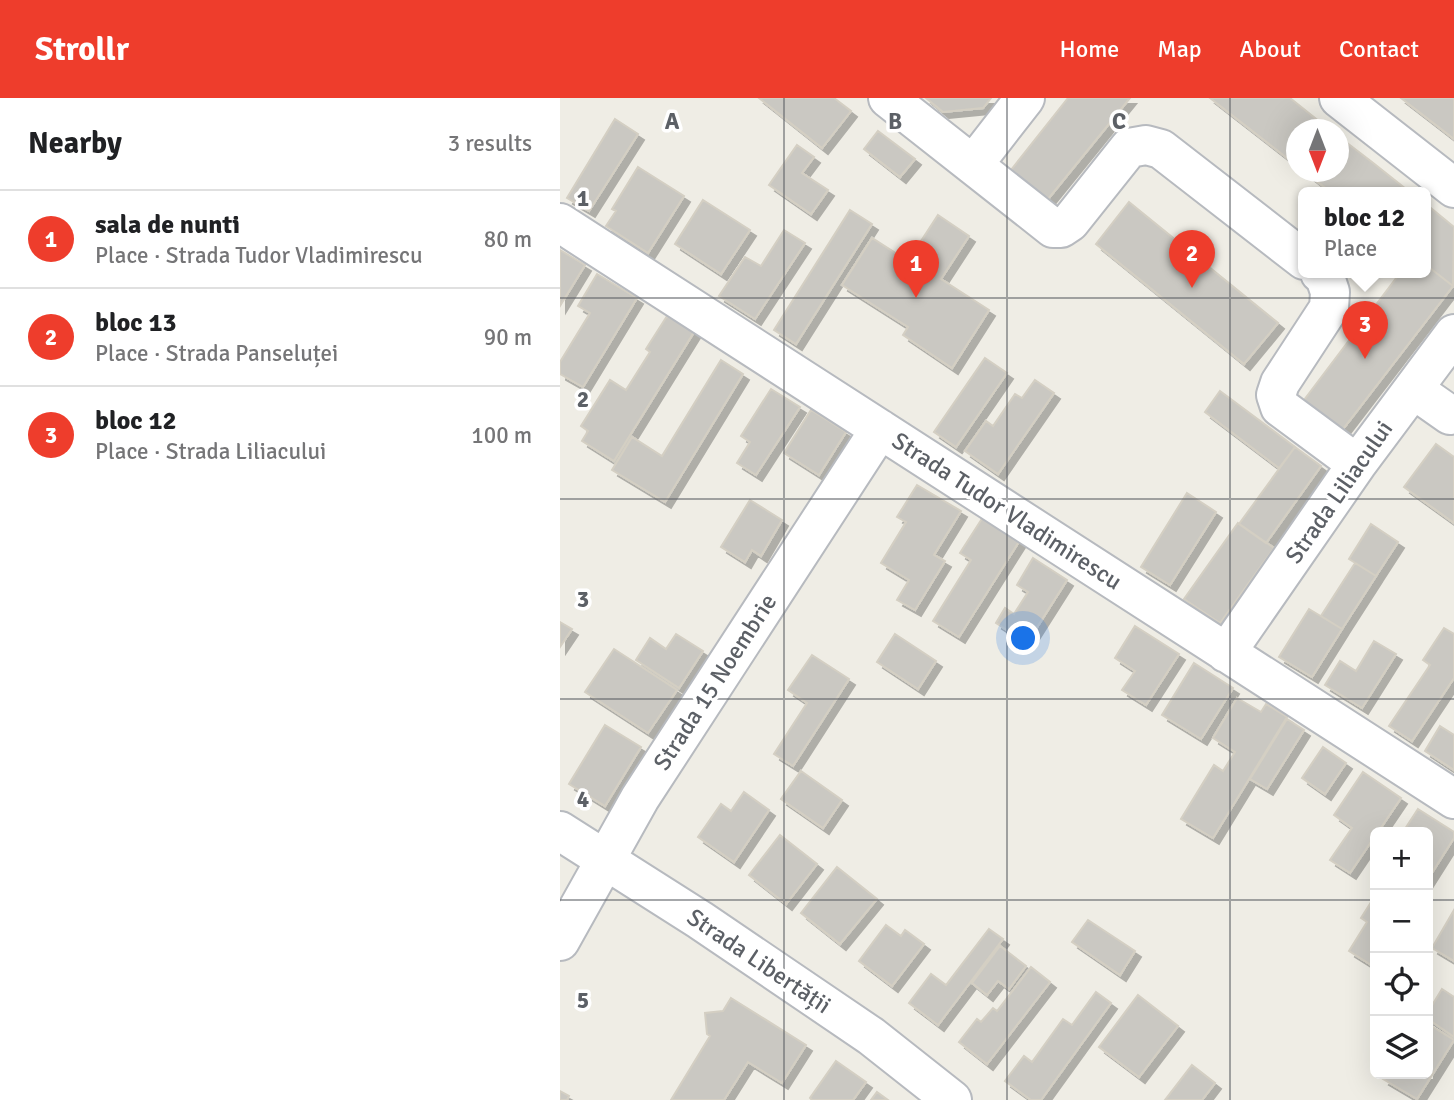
<!DOCTYPE html>
<html lang="en">
<head>
<meta charset="utf-8">
<style>
  body { margin:0; font-family:Signika,sans-serif; background:#f2f2f2; color:#202124 }
  .controls { position:absolute; right:21px; bottom:21px; display:grid; overflow:hidden; border-radius:10px; box-shadow:0 7px 28px #0002 }
  .controls button { width:63px; height:63px; display:grid; place-items:center; padding:0; border:0; border-bottom:2px solid #e0e0e0; background:#fff; color:#202124; font:35px sans-serif }
  .compass { position:absolute; left:726px; top:21px; width:63px; height:63px; border-radius:50%; background:#fff; box-shadow:0 7px 28px #0002; rotate:180deg }
  .you { position:absolute; left:464px; top:541px; width:24px; height:24px; margin:-18px; border:5px solid #fff; border-radius:50%; background:#1a73e8; box-shadow:0 0 0 10px #1a73e833 }
  .badge { display:grid; place-items:center; width:46px; height:46px; border-radius:50%; background:#ee3d2c; color:#fff; font-size:23px; font-weight:700 }
  .pin { position:absolute; translate:-50% -58px; filter:drop-shadow(0 2px 4px #0008) }
  .pin::after { content:''; position:absolute; top:37px; width:24px; height:21px; background:inherit; clip-path:polygon(0 0,100% 0,50% 100%) }
  .popup { position:absolute; left:738px; top:89px; width:133px; height:91px; box-sizing:border-box; display:grid; place-content:center; border-radius:10px; background:#fff; filter:drop-shadow(0 2px 5px #0005); font-size:23px; white-space:nowrap; color:#757577 }
  .popup b { font-size:26px; color:#202124 }
  .popup::after { content:''; position:absolute; left:50%; top:100%; margin-left:-14px; border:14px solid transparent; border-top-color:#fff }
  .list { margin:0; padding:0; list-style:none }
  h2 { display:flex; justify-content:space-between; align-items:center; height:91px; margin:0; padding:0 28px; font-size:30px }
  h2 small { font-size:23px; font-weight:400; color:#757577 }
  .list li { display:grid; grid-template-columns:46px 1fr auto; gap:21px; align-items:center; box-sizing:border-box; height:98px; padding:0 28px; border-top:2px solid #e0e0e0 }
  .list b { display:block; font-size:26px; white-space:nowrap }
  .list p { margin:0; font-size:23px; white-space:nowrap; color:#757577 }
  .list em { font-size:23px; font-style:normal; color:#757577 }
  .icon { flex:none; width:38px; height:38px; fill:none; stroke:currentColor; stroke-width:2; stroke-linecap:round; stroke-linejoin:round }
  .map { position:relative; flex:none; width:894px; height:1002px; overflow:hidden }
  header { display:flex; align-items:center; gap:42px; box-sizing:border-box; height:98px; padding:0 35px; background:#ee3d2c; color:#fff }
  header strong { font-size:33px }
  nav { display:flex; gap:38px; margin-inline-start:auto; font-size:24px }
  main { display:flex }
  aside { flex:1; background:#fff }
  .map>svg:first-child { display:block }
  .building { fill:#cac8c2; stroke:#d4cfc3; stroke-width:2; filter:url(#shadow) }
  .lines { fill:none; stroke-linecap:round; stroke-linejoin:round }
  .minor-casing { stroke:#b7babf; stroke-width:42 }
  .minor { stroke:#fff; stroke-width:38 }
  .grid { fill:none; stroke:#5c6066; stroke-width:2; stroke-opacity:0.55 }
  .labels { text-anchor:middle; stroke-width:7; stroke-linejoin:round; paint-order:stroke }
  .street-label { font-size:24px; fill:#5c6066; stroke:#fff }
  .grid-label { font-size:23px; text-anchor:middle; font-weight:bold; fill:#5c6066; stroke:#fff; stroke-width:7; stroke-linejoin:round; paint-order:stroke }
</style>
</head>
<body>
<header>
<strong>Strollr</strong>
<nav><a>Home</a><a>Map</a><a>About</a><a>Contact</a></nav>
</header>
<main>
<aside>
<h2>Nearby<small>3 results</small></h2>
<ul class="list">
<li><span class="badge">1</span><div><b>sala de nunti</b><p>Place · Strada Tudor Vladimirescu</p></div><em>80 m</em></li>
<li><span class="badge">2</span><div><b>bloc 13</b><p>Place · Strada Panseluței</p></div><em>90 m</em></li>
<li><span class="badge">3</span><div><b>bloc 12</b><p>Place · Strada Liliacului</p></div><em>100 m</em></li>
</ul>
</aside>
<div class="map">
<svg width="894" height="1002" viewBox="0 0 894 1002">
  <defs>
    <filter id="shadow"><feDropShadow dx="6" dy="6" stdDeviation="0" flood-color="#0004"/></filter>
  </defs>
  <rect width="100%" height="100%" fill="#efede5"/>
  <!-- building -->
  <path class="building" d="M199,0H274L291,13L262,50Z
    M366,0H431L423,10L383,14Z
    M508,0H570L484,106L447,77Z
    M650,0H730L770,32H736V67Z
    M841,0H894V41L876,27Z
    M55,21L78,36L29,113L7,100Z
    M318,33L355,61L340,79L304,51Z
    M778,38L812,64L851,95H772L745,74H778Z
    M237,47L254,59L242,75L268,92L251,116L209,87Z
    M78,69L124,98L88,155L46,128L56,113L52,111Z
    M143,102L190,132L161,176L115,146Z
    M569,104L718,225L684,266L536,146Z
    M866,106L894,129L893,188L866,167Z
    M290,112L312,126L236,246L214,232Z
    M378,117L409,138L381,181L429,212L392,270L343,237L348,229L282,187L312,140L348,163Z
    M224,132L245,145L195,221L159,198L185,159L201,168Z
    M0,152L25,167L0,208Z
    M866,167L893,188L783,331L744,302L840,175H866Z
    M37,176L77,200L23,289L0,276V264L30,215L18,208Z
    M107,218L134,234L54,363L22,343L28,333L21,328L50,282L66,292L90,254L86,251Z
    M425,260L447,275L396,349L374,334Z
    M161,262L183,276L105,404L52,372L72,339L102,358Z
    M475,282L494,295L438,376L405,353L426,323L433,328L455,296L462,300Z
    M211,291L240,309L196,377L177,365L190,344L181,338Z
    M660,293L735,349L719,370L645,314Z
    M251,312L286,334L259,377L224,355Z
    M876,346L894,359V425L844,389Z
    M735,349L761,368L706,445L679,426Z
    M357,387L401,413L374,457L385,463L355,512L337,502L349,482L321,465L346,424L337,419Z
    M627,395L656,414L610,487L581,469Z
    M190,402L222,422L201,458L192,452L185,464L161,449Z
    M423,419L460,442L399,539L373,523L411,462L400,455Z
    M678,425L714,450L660,525L624,501Z
    M811,426L838,444L816,478L789,461Z
    M473,460L507,482L467,545L436,525L445,510L454,516L468,494L457,487Z
    M795,465L816,478L782,531L761,518Z
    M749,511L782,531L752,579L719,559Z
    M0,524L12,531L0,549Z
    M575,528L619,556L586,607L562,592L575,573L555,560Z
    M884,530L894,536V580L852,643L829,628L870,567L863,562Z
    M116,536L143,553L119,590L76,562L90,540L106,551Z
    M335,536L376,563L358,591L317,564Z
    M814,543L836,556L802,610L765,587L780,563L796,573Z
    M54,551L117,592L88,635L25,594Z
    M252,557L289,581L233,668L214,656L247,605L228,592Z
    M634,565L673,590L641,641L602,617Z
    M677,600L701,614L706,606L727,619L653,740L621,721L654,667L663,673L675,654L653,640Z
    M727,621L744,632L707,691L690,681Z
    M45,627L81,649L45,708L9,686Z
    M880,628L894,637V672L865,653Z
    M763,649L786,665L765,696L742,680Z
    M241,673L282,702L263,730L221,701Z
    M803,674L841,700L818,734H815V738L790,775L770,762L792,730L774,717Z
    M184,694L209,712L174,764L138,739L161,706L171,713Z
    M858,711L894,734V740L868,781V734H843Z
    M220,737L257,766L226,806L189,777Z
    M277,769L317,801L280,846L241,815Z
    M813,801L815,802V864L813,868L789,853L807,824L801,820Z
    M894,812V863L872,850Z
    M528,822L575,853L560,877L512,844Z
    M326,827L341,838L345,832L364,846L332,888L299,863Z
    M429,831L443,841L378,927L349,905L371,876L386,887Z
    M440,848L466,868L449,891L438,883L427,897L412,885Z
    M471,869L490,884L427,966L399,944L417,921L421,924L433,910L437,913Z
    M882,891L894,899V939L868,921V914Z
    M536,894L551,905L481,1002H471L445,983L464,958L472,964L503,921L512,927Z
    M578,897L618,928L579,979L539,949Z
    M171,900L246,947L222,985L188,964L164,1002H111L150,938L147,936L145,915L163,913Z
    M868,926L894,942L857,1001L823,981L827,976H868Z
    M276,963L306,984L293,1002H252L250,1000Z
    M632,967L655,985L642,1002H605Z
    M0,993L9,998L7,1002H0Z
    M317,994L328,1002H311Z"/>
  <g class="lines">
    <!-- minor casing -->
    <g class="minor-casing">
      <path id="minor" d="M328,0L493,130H501L510,124L569,50L586,47L601,51L744,162
        M779,0L894,90
        M413,67L465,0
        M0,125L894,701
        M760,175L765,179L770,194L769,210L720,285L716,297L720,309L797,366
        M853,291L890,317
        M666,555L797,366L894,236
        M0,733L140,822L311,938L392,1002
        M0,843L80,700L320,331"/>
    </g>
    <!-- minor -->
    <use href="#minor" class="minor"/>
  </g>
  <!-- grid -->
  <path class="grid" d="M224,0V1002M447,0V1002M670,0V1002M0,200H894M0,401H894M0,601H894M0,802H815M868,802H894"/>
  <g class="labels">
    <!-- street labels -->
    <g class="street-label">
      <text transform="translate(779 394) rotate(-55)" y="8">Strada Liliacului</text>
      <text transform="translate(447 413) rotate(33)" y="8">Strada Tudor Vladimirescu</text>
      <text transform="translate(155 584) rotate(-57)" y="8">Strada 15 Noembrie</text>
      <text transform="translate(199 863) rotate(34)" y="8">Strada Libertății</text>
    </g>
  </g>
  <g class="grid-label">
    <text x="112" y="31">A</text>
    <text x="335" y="31">B</text>
    <text x="559" y="31">C</text>
    <text x="23" y="108">1</text>
    <text x="23" y="309">2</text>
    <text x="23" y="509">3</text>
    <text x="23" y="709">4</text>
    <text x="23" y="910">5</text>
  </g>
</svg>
<div class="controls">
<button>+</button>
<button>−</button>
<button><svg class="icon" aria-label="locate" viewBox="0 0 24 24"><circle cx="12" cy="12" r="6"/><path d="M12 2v4M12 18v4M2 12h4M18 12h4"/></svg></button>
<button><svg class="icon" aria-label="layers" viewBox="0 0 24 24"><path d="M12 4l9 5-9 5-9-5zM3 14l9 5 9-5"/></svg></button>
</div>
<svg class="compass" viewBox="-18 -18 36 36"><path d="M0-13l5 13h-10z" fill="#e53935"/><path d="M0 13l5-13h-10z" fill="#757577"/></svg>
<div class="you"></div>
<div class="pin badge" style="left:356px;top:200px">1</div>
<div class="pin badge" style="left:632px;top:190px">2</div>
<div class="pin badge" style="left:805px;top:261px">3</div>
<div class="popup"><b>bloc 12</b>Place</div>
</div>
</main>
</body>
</html>
